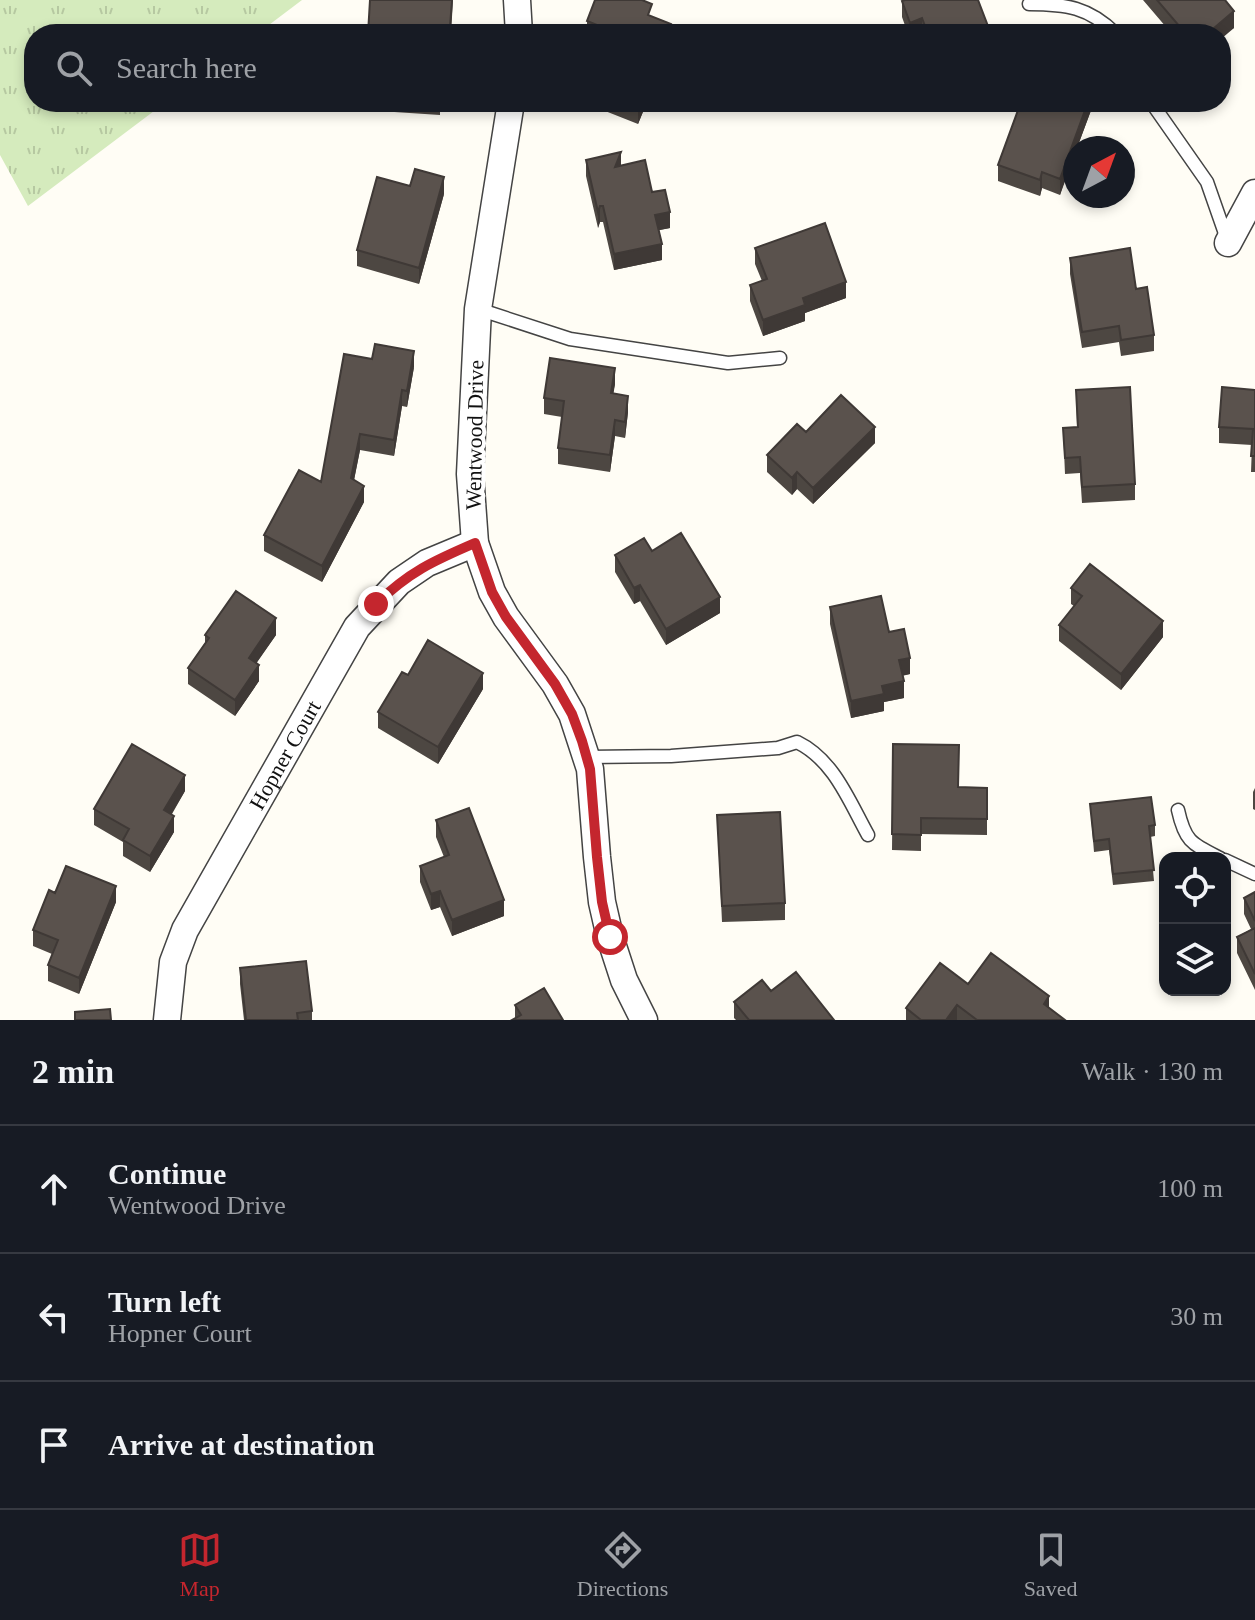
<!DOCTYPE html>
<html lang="en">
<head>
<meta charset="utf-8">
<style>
  body { margin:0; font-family:"Times New Roman",serif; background:#20242c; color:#f1f3f6 }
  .controls { position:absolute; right:24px; bottom:24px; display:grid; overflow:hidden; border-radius:16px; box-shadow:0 4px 12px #0003 }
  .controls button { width:72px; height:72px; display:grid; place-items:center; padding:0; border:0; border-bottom:2px solid #363941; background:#171b24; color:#f1f3f6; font:40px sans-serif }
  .compass { position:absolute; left:1063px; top:136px; width:72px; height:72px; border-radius:50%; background:#171b24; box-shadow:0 4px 12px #0003; rotate:41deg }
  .stop { position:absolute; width:24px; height:24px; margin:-18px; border:6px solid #c4262e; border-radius:50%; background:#fff }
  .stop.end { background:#c4262e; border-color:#fff; box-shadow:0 2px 8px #0008 }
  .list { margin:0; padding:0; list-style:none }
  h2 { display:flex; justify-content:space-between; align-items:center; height:104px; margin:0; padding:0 32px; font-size:34px }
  h2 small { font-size:26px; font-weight:400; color:#9ea1a6 }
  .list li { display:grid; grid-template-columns:52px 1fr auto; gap:24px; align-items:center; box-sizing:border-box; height:128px; padding:0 32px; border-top:2px solid #363941 }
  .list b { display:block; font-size:30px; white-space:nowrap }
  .list p { margin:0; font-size:26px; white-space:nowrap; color:#9ea1a6 }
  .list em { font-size:26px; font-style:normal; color:#9ea1a6 }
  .icon { flex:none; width:44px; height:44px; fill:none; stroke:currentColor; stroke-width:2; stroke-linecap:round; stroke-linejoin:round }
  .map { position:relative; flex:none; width:1255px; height:1020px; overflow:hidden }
  .search { position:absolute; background:#171b24; box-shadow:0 4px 12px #0003; left:24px; right:24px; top:24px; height:88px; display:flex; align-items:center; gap:20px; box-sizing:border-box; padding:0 28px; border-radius:32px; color:#9ea1a6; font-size:30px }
  .sheet { height:488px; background:#171b24 }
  nav { display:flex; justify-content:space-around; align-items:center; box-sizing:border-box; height:112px; border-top:2px solid #363941; background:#171b24; font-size:22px; color:#9ea1a6 }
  nav a { display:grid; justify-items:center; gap:4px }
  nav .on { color:#c4262e }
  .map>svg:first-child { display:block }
  .grass { fill:url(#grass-tufts) }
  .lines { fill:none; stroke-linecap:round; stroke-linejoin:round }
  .lane-casing { stroke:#444; stroke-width:15 }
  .street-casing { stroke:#444; stroke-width:29 }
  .lane { stroke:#fff; stroke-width:12 }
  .street { stroke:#fff; stroke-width:26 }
  .wall { fill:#4d4742 }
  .shaded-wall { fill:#3f3936 }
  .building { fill:#5a524d; stroke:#3f3936; stroke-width:2 }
  .route { stroke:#c4262e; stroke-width:10 }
  .labels { text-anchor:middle; stroke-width:8; stroke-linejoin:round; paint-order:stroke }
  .street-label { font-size:22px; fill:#111; stroke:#fff }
</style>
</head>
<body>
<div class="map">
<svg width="1255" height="1020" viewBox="0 0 1255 1020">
  <defs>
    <pattern id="grass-tufts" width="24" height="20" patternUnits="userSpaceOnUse" patternTransform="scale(2)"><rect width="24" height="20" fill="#d5ebbd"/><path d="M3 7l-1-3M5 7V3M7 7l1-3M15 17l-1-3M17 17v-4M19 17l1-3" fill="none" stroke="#b6c8a1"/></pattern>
  </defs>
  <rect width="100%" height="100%" fill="#fffdf5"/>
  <!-- grass -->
  <path class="grass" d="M0,0H302L257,34H34V102H166L28,206L0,155Z"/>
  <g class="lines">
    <!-- lane casing -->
    <g class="lane-casing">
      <path id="lane" d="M1029,4C1066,4 1089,7 1116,34
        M1151,102L1207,182L1228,242
        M478,309L570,339L728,363L780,358
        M587,757L671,756L778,748L797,742C834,760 849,801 868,835
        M1178,810C1185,842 1192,844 1220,858
        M1225,860L1255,874"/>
    </g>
    <!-- street casing -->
    <g class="street-casing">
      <g id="street">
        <path d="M517,0L519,34"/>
        <path d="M511,102L478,309L470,474L475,543L492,592L506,617L555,684L572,714L590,769L597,857L602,902L610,937L624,980L644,1020"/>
        <path d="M1228,243L1255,193"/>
        <path id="s1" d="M167,1020L173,962L185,930L357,627L399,582L427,563L475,543"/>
      </g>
    </g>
    <!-- lane -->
    <use href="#lane" class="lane"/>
    <!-- street -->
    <use href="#street" class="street"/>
  </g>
  <!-- wall -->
  <path class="wall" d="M453,0L451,34H368Z
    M1143,0H1225L1234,28L1221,34H1172Z
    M902,1L991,34H908L902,17Z
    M652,17L671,34H587V21Z
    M364,102H440V115L364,110Z
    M590,102H647L638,124L590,105Z
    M1093,102V105L1077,148H1075L1060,195L1042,188L1040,196L998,181V165Z
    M586,160L621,165L652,192L670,228L659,230L662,260L614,270L603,222H600L598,228L586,176Z
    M444,194L419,284L357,266V250Z
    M755,248L846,298L805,313V321L763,336L750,301V285L762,281L755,264Z
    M1070,258L1136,289L1154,335V351L1121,356L1119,342L1082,348L1070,274Z
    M414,367L407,407L402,406L394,456L360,450L354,480L364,502L322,582L264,551V535L321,482Z
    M615,384L613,393L628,412L625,438L615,436L610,472L558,464V448L562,417L544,414V398Z
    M1076,390L1135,484V500L1082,503L1080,473L1065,474L1063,428L1077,427Z
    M1255,390V472H1251L1252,445L1219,443V427Z
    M806,432L875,443L813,504L797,489L792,495L767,472V455Z
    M652,551L720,613L666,645L640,601L634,604L615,572V555Z
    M1071,588L1163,637L1121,690L1059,641V625L1074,606L1071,604Z
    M830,607L910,674L902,676L904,698L884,702V711L851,718L830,624Z
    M205,635H276L256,663L259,681L235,716L188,684V668L205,643Z
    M483,689L438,764L378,728V712Z
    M893,744L959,787L987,788V835L921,834V851L892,850Z
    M1255,788V810L1253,809V792Z
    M185,791L172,814L174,832L150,872L123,856V842L94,825V809Z
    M1090,804L1155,825V836L1150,837L1154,881L1113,885L1109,850L1094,852Z
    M717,815L785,903V920L722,922Z
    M436,820L504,916L452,936L440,907L431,910L420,882V866L444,857L436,837Z
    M1255,892V990L1237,953V937L1251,929L1244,914V898Z
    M55,893L116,902L79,994L48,981V965L52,954L33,946V930Z
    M240,968L312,1011V1020H244L240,984Z
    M968,984L1049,1008L1065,1020H906V1008Z
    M771,991L834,1020H736L734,1018V1002Z
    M515,1005L563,1020L515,1019Z"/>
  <!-- shaded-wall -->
  <path class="shaded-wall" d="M1234,11V28L1221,39V34H1207Z
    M922,18V34H910V23Z
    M640,102H647L638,124V108Z
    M1088,102H1093V105L1077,148H1075V154L1060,195V179Z
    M621,152V169L615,167Z
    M1042,172V188L1040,196V180Z
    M444,177V194L419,284V268Z
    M600,206V222L598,228V212Z
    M670,212V228L655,231V215Z
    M662,244V260L614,270V254Z
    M846,282V298L805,313V321L763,336V320L803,298Z
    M414,351V367L407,407V391Z
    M615,368V384L611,409V393Z
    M402,390V406L394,456V440Z
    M628,396V412L625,438V422Z
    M615,420V436L610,472V455Z
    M875,427V443L813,504V488Z
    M360,434V450L351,495V478Z
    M797,472V489L792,495V478Z
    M364,486V502L322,582V566Z
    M640,585V601L634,604V588Z
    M720,597V613L666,645V629Z
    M276,618V635L249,674V658Z
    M1163,621V637L1121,690V674Z
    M910,658V674L899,676V660Z
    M259,665V681L235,716V700Z
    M483,673V689L438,764V747Z
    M904,681V698L884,702V711L851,718V701L882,686Z
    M185,775V791L164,826V810Z
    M174,816V832L150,872V856Z
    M116,886V902L79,994V978Z
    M440,891V907L431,910V894Z
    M504,900V916L452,936V920Z
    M1049,996V1012L1044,1004Z
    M957,1005V1020H946Z"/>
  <!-- building -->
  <path class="building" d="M370,0H452L450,27H444L443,34H368Z
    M595,0H642L652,4L648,15L671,24L667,34H611L612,31L587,21Z
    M905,0H978L991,34H928L922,18L910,23L902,1Z
    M1157,0H1225L1234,11L1207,34H1186Z
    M623,102H640L638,108Z
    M1021,102H1088L1060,179L1042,172L1040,180L998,165Z
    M621,152L615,167L645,160L652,192L665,190L670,212L655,215L662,244L614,254L603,206H600L598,212L586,160Z
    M415,169L444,177L419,268L357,250L377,177L410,186Z
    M825,223L846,282L803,298L805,305L763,320L750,285L767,279L755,248Z
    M1130,248L1136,289L1147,287L1154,335L1121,340L1119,326L1082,332L1070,258Z
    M375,344L414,351L407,391L402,390L394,440L360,434L351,478L364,486L322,566L264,535L299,470L321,482L344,354L372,359Z
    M550,358L615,368L611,393L628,396L625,422L615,420L610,455L558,448L564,401L544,398Z
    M1130,387L1135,484L1082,487L1080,457L1065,458L1063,428L1078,427L1076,390Z
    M1222,387L1255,390V456H1251L1253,429L1219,427Z
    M841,395L875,427L813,488L797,472L792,478L767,455L797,424L806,432Z
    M681,533L720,597L666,629L640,585L634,588L615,555L644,538L652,551Z
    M1090,564L1163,621L1121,674L1059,625L1082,596L1071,588Z
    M236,591L276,618L249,658L259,665L235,700L188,668L209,638L205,635Z
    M881,596L889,632L904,629L910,658L899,660L904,681L882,686L884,694L851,701L830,607Z
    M428,640L483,673L438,747L378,712L402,672L408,675Z
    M132,744L185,775L164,810L174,816L150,856L123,840L129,829L94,809Z
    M893,744L959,745L958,787L987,788V819L921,818V835L892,834Z
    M1151,797L1155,825L1149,826L1154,870L1113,874L1109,839L1094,841L1090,804Z
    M469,808L504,900L452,920L440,891L431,894L420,866L449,855L436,820Z
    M780,812L785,903L722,906L717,815Z
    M66,866L116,886L79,978L48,965L58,940L33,930L49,890L55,893Z
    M1255,892V921L1244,898Z
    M1255,928V974L1237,937Z
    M991,953L1049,996L1044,1004L1065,1020H977L957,1005L946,1020H921L906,1008L940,963L968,984Z
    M306,961L312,1011L297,1013L298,1020H246L240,968Z
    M796,972L834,1020H749L734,1002L762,980L771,991Z
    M544,988L563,1020H512L521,1015L515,1005Z
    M110,1009L111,1020H75V1012Z"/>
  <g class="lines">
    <!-- route -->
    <path class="route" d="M376,604C409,572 433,561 475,543L492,592L506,617L555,684L572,714L582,741L590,769L597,857L602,902L610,937"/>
  </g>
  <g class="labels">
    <!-- street labels -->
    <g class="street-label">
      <text transform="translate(474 435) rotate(-89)" y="8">Wentwood Drive</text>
      <text dy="8" stroke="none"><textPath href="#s1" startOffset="294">Hopner Court</textPath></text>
    </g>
  </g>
</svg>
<div class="controls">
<button><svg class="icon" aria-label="locate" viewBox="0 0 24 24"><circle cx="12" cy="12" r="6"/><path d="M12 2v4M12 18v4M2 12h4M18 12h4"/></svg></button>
<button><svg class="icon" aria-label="layers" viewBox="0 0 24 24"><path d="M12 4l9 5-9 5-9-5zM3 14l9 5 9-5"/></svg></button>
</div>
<svg class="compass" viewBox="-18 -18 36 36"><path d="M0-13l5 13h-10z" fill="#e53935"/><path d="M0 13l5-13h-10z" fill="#9ea1a6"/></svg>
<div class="stop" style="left:610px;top:937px"></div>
<div class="stop end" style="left:376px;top:604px"></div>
<div class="search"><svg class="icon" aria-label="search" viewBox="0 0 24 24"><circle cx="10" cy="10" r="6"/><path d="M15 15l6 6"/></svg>Search here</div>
</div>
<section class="sheet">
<h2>2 min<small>Walk · 130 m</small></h2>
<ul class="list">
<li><svg class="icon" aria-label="ahead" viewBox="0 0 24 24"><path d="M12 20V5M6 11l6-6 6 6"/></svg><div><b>Continue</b><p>Wentwood Drive</p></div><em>100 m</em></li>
<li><svg class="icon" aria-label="left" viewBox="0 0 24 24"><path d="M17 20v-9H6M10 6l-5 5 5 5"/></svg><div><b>Turn left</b><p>Hopner Court</p></div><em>30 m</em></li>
<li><svg class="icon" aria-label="arrive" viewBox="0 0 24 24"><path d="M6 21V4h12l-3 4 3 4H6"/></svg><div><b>Arrive at destination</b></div></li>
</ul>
</section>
<nav>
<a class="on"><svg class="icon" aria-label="map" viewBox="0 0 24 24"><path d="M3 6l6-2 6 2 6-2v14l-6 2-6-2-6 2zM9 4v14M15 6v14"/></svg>Map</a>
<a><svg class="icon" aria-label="directions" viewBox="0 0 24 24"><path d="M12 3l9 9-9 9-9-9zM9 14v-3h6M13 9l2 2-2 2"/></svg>Directions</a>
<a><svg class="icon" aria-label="saved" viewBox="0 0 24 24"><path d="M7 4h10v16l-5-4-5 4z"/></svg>Saved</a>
</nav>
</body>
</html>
